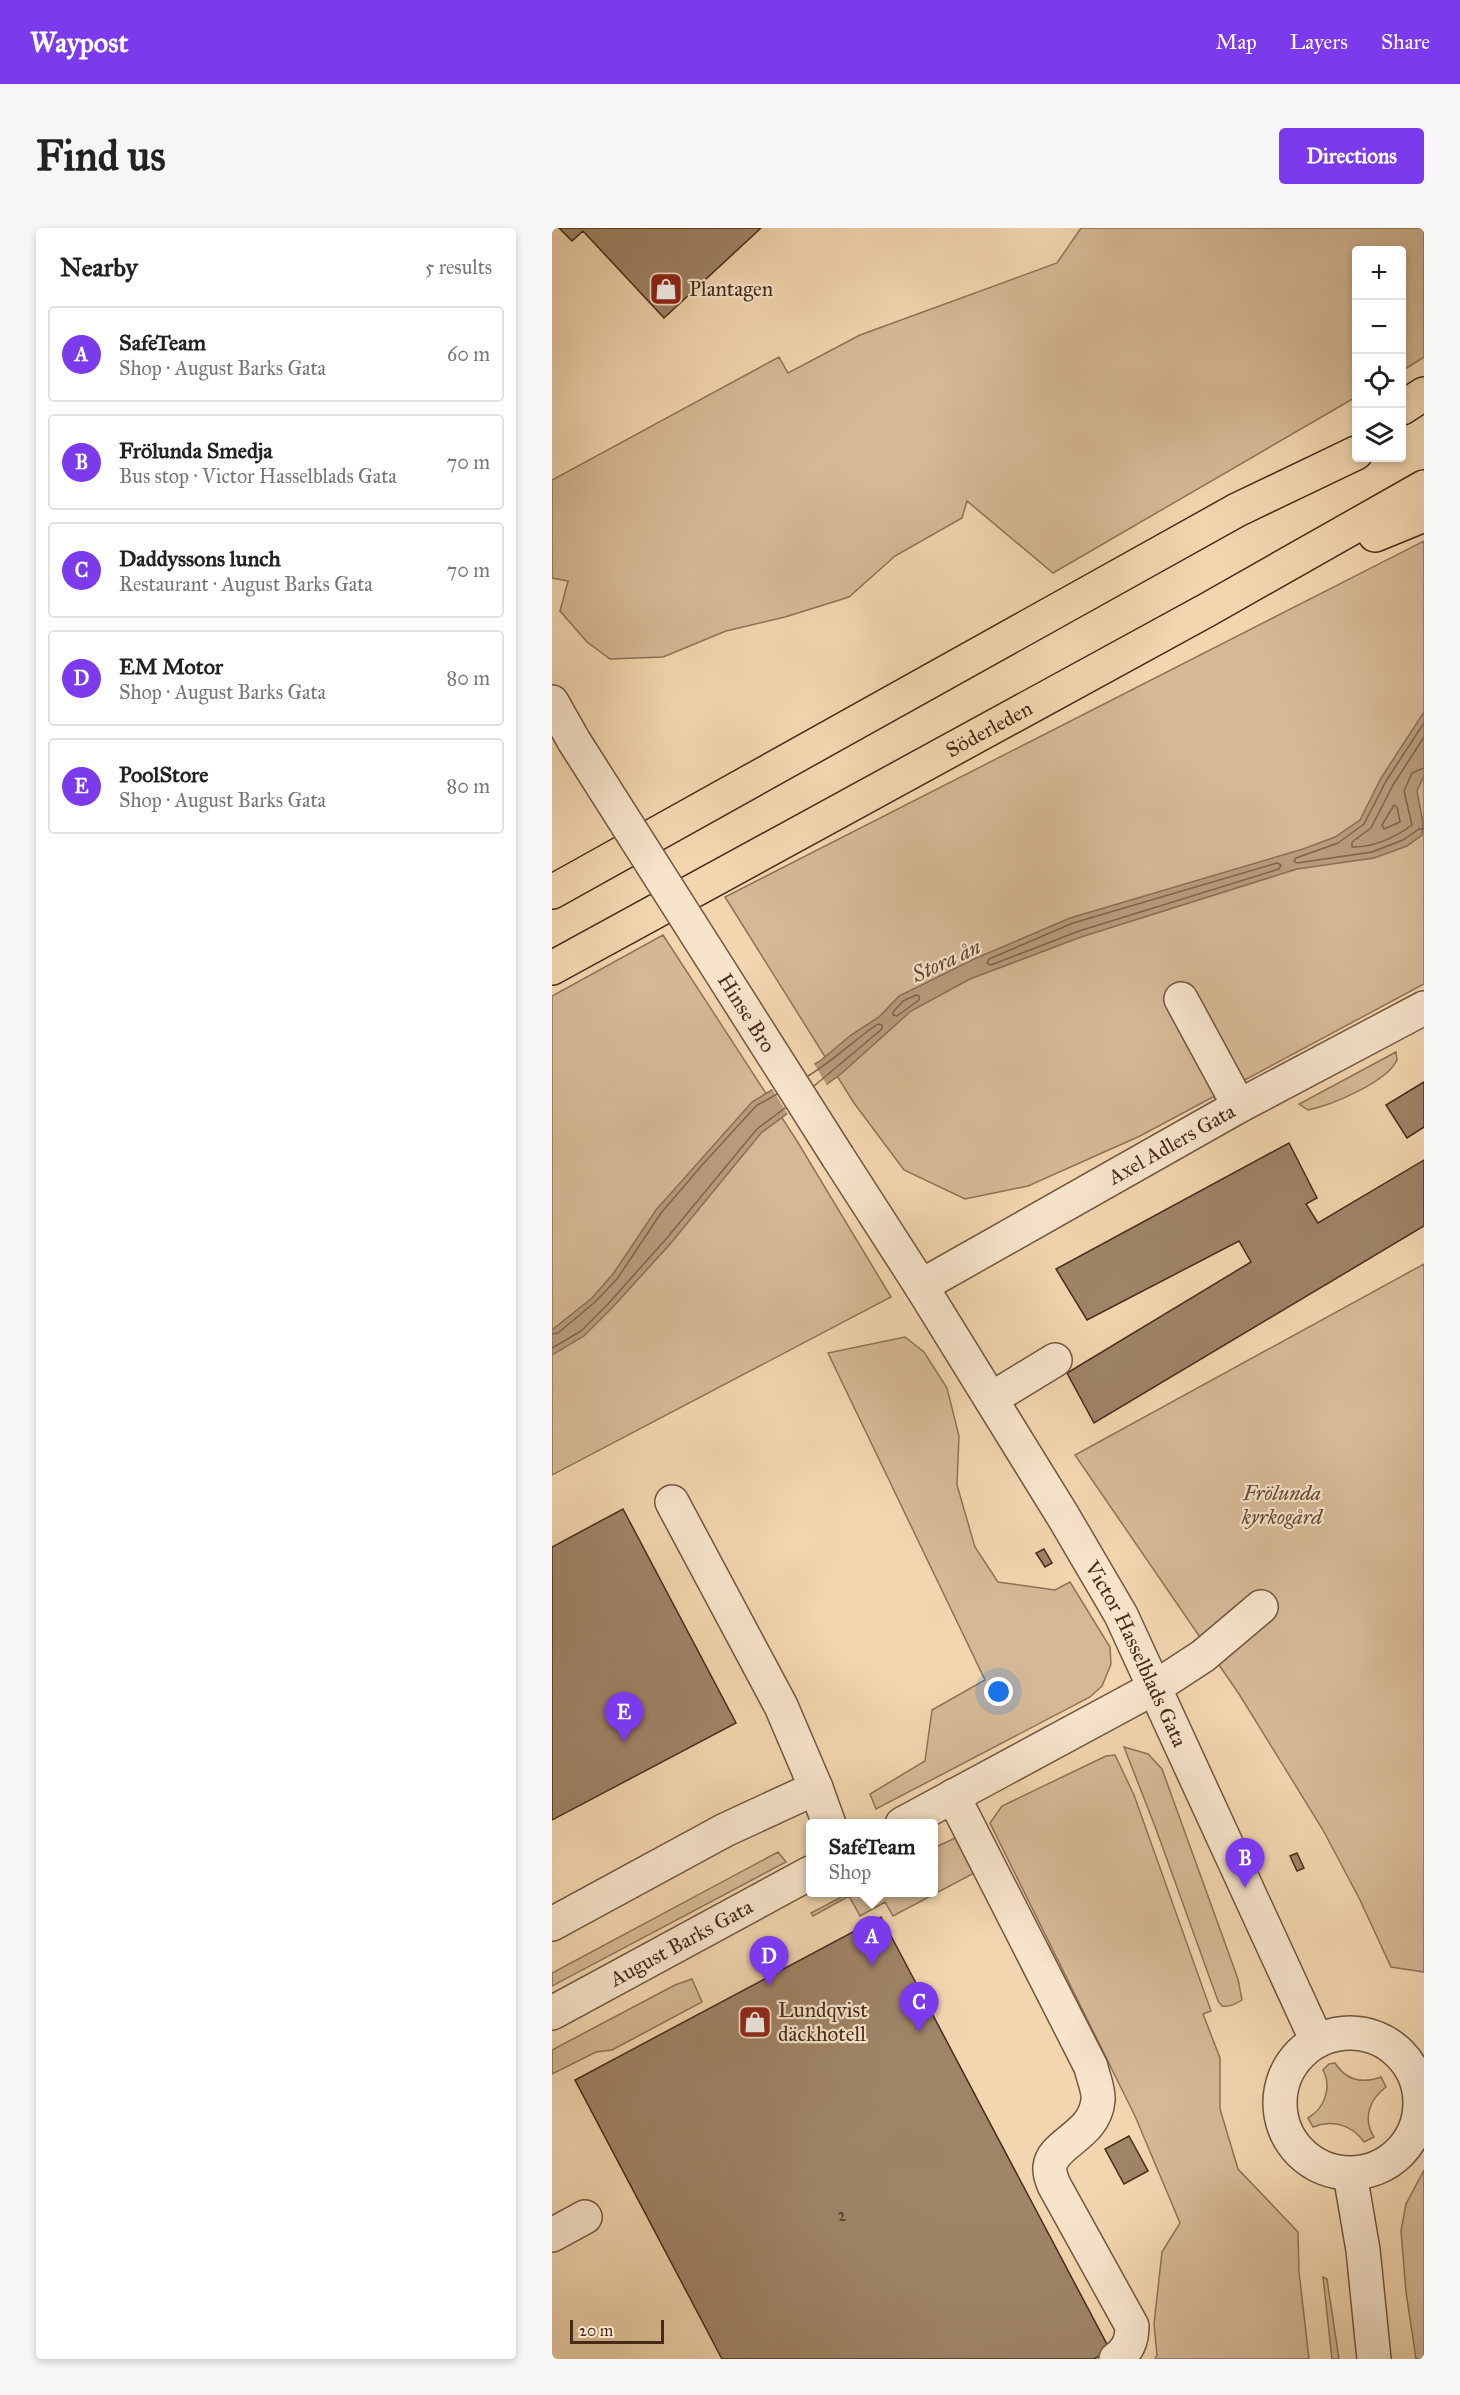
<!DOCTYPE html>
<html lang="en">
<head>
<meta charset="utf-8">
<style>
  body { margin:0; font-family:"IM FELL Great Primer",serif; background:#f6f6f6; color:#222 }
  .controls { position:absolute; right:18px; top:18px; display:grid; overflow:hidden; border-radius:6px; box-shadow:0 3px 9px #0003 }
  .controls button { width:54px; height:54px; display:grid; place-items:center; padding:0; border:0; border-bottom:2px solid #e0e0e0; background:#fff; color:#222; font:30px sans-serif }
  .scale { position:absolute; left:18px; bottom:15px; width:94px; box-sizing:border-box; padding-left:6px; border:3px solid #462b1a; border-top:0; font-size:16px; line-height:21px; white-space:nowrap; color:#462b1a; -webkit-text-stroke:4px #f7e4cb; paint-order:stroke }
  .you { position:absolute; left:447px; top:1464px; width:21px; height:21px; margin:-15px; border:4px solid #fff; border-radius:50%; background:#1a73e8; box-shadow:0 0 0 9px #1a73e833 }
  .badge { display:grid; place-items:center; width:39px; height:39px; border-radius:50%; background:#7c3aed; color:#fff; font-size:20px; font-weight:700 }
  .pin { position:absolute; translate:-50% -50px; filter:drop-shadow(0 2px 3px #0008) }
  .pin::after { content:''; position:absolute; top:32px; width:21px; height:18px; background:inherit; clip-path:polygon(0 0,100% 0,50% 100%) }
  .popup { position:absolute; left:254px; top:1591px; width:132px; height:78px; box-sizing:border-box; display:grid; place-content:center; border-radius:6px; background:#fff; filter:drop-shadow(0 2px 4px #0005); font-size:20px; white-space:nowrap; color:#767676 }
  .popup b { font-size:22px; color:#222 }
  .popup::after { content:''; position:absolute; left:50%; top:100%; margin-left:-12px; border:12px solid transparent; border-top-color:#fff }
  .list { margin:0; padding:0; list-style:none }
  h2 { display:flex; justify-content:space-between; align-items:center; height:78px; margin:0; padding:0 24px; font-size:26px }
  h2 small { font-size:20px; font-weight:400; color:#767676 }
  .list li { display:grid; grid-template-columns:39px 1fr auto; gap:18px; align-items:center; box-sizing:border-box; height:96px; margin:0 12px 12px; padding:0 12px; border:2px solid #e0e0e0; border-radius:6px }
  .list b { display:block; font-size:22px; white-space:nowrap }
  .list p { margin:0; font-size:20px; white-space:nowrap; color:#767676 }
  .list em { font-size:20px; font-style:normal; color:#767676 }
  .icon { flex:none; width:33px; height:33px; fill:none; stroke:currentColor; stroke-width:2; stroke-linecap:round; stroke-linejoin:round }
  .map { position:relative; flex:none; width:872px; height:2131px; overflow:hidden; border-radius:6px }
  header { display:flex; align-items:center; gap:36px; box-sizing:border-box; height:84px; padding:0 30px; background:#7c3aed; color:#fff }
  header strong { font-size:28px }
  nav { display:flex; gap:33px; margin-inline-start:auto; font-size:21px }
  .intro { display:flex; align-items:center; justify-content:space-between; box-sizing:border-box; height:144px; padding:0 36px }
  h1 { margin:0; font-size:42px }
  .button { padding:15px 27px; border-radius:6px; background:#7c3aed; color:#fff; font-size:21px; font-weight:700 }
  main { display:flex; gap:36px; padding:0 36px }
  aside { flex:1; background:#fff; border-radius:6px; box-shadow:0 3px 9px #0003 }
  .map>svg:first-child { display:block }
  .green { fill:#d5b996; stroke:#8e7258; stroke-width:1.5 }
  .water { fill:#b89c7c; stroke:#8a6f55; stroke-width:1.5 }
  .pier { fill:#f2d6af }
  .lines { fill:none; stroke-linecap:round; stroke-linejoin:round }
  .shore { stroke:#7f644b; stroke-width:1.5 }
  .building { fill:#9f8467; stroke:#462b1a; stroke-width:1.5 }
  .minor-casing { stroke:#71563f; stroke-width:36 }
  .highway-casing { stroke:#462b1a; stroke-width:36 }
  .minor { stroke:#f7e4cb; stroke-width:33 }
  .highway { stroke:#f2d6af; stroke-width:33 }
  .minor-bridge-casing { stroke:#71563f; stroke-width:36; stroke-linecap:butt }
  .minor-bridge { stroke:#f7e4cb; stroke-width:33 }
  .labels { text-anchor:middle; stroke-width:4.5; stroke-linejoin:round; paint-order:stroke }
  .number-label { font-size:18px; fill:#5c412d }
  .poi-label { font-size:21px; fill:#462b1a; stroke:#f7e4cb; text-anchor:start }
  .street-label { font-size:21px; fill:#462b1a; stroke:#f7e4cb }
  .park-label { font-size:21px; font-style:italic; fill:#634733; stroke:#f7e4cb }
  .water-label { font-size:22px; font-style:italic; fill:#624732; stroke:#f7e4cb }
</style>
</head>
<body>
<header>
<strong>Waypost</strong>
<nav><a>Map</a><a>Layers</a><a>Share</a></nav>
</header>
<div class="intro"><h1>Find us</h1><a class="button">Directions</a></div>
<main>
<aside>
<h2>Nearby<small>5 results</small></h2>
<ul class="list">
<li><span class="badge">A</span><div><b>SafeTeam</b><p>Shop · August Barks Gata</p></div><em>60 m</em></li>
<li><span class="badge">B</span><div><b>Frölunda Smedja</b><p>Bus stop · Victor Hasselblads Gata</p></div><em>70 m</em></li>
<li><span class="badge">C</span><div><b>Daddyssons lunch</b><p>Restaurant · August Barks Gata</p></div><em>70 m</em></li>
<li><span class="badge">D</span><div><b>EM Motor</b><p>Shop · August Barks Gata</p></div><em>80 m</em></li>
<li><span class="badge">E</span><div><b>PoolStore</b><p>Shop · August Barks Gata</p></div><em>80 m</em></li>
</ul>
</aside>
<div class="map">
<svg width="872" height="2131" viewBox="0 0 872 2131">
  <rect width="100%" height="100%" fill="#f2d6af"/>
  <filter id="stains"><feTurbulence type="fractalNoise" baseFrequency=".00333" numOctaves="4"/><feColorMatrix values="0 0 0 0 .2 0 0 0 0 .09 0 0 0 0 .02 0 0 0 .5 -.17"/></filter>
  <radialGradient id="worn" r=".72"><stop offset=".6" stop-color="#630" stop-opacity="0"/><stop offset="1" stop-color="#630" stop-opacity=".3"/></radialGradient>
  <!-- green -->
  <path class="green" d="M529,0H872V129L850,143V22H804V169L501,345L415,273L410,290L343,328L297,369L233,389L174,403L111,429L58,431L35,414L8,383L16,353L0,350V252L227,129L236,145L308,107L505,35Z
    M872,313V756L588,908L476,958L413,971L352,942L302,875L173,669Z
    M111,707L245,913L339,1069L0,1247V768Z
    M844,824L845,832C835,854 780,877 756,882L747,876Z
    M872,1036V1744L839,1739L808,1672L771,1602L687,1466L523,1227Z
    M353,1109L372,1124L395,1160L407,1208L405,1257L423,1319L446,1354L503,1362L518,1354L558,1419L559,1436L550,1458L538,1469L324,1581L318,1566L373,1533L380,1482L433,1452L276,1125Z
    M572,1519L596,1526L610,1541L686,1751L690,1772C684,1776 677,1779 670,1778L666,1773L604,1601Z
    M563,1527L582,1567L659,1783L651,1786L668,1830V1881L686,1941L746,2004L747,2044L757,2131H603L605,2127L602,2096L610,2024L628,1995L583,1888L438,1595L450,1578L554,1528Z
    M405,1609L426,1643L341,1688L333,1674L308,1688L297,1668L261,1688L259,1685L297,1665L382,1664V1620Z
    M226,1624L234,1634L0,1758V1745Z
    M140,1751L150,1774L60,1822L44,1824L0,1846V1822L123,1757Z
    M783,1835C794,1852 810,1856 829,1849L834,1859C818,1871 810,1890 822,1909L812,1914C800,1897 781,1891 761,1899L756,1890C773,1880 780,1859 771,1842L777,1836Z
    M872,1942V2131H864L854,2064L849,2003L854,1976Z
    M771,2049L775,2051L776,2058L787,2131H780Z"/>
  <!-- water -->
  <path class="water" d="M872,484V548L865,563L871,595L870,607L855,618L822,630L745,641L529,709L418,751L359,783L290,845L209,905L119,1015L60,1080L32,1108L0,1127V1102L40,1070L61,1046L104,982L200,874L268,833L299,807L327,789L347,768L422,731L518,690L751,621L783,609L808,592L829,550Z"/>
  <!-- pier -->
  <path class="pier" d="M261,834L276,859L237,888L219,859Z"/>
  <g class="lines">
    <!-- shore -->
    <path class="shore" d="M872,495L834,553L812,596L786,615L744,630L742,633L745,635L820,624L851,612L867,601H872
      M872,509L841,557L819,600L800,614V619C820,620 844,609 860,597L852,563L860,545L872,540
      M842,577L845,579L848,594L832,601L830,597Z
      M725,635L729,637L727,641L527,703L439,737L435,735L437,731L521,695Z
      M364,767L367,768V772L345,788L341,787V784L351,773Z
      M256,848C281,833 302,812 326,796L330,797V801L262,858
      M0,1106L6,1105L43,1074L65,1051L109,985L151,936L204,878L225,866
      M0,1120L29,1103L56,1076L114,1011L205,901L233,880"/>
  </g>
  <!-- building -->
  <path class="building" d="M7,0H209L112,90L31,3L20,13Z
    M872,854V899L855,910L834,877Z
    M737,915L765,970L754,976L766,995L872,932V998L542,1195L515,1145L699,1034L687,1013L535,1092L504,1041Z
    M71,1281L184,1495L0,1592V1319Z
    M492,1321L500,1335L493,1339L484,1325Z
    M745,1625L752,1640L745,1643L738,1628Z
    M329,1689L558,2122L542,2131H170L23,1852Z
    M577,1908L596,1943L572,1956L553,1921Z"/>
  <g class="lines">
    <!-- minor casing -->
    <g class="minor-casing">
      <g id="minor">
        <path d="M0,474L22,513"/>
        <path d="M629,771L687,878"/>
        <path id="s1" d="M286,929L369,1058L511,1288L569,1387L765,1813"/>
        <path id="s2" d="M369,1058L687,878L872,780"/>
        <path d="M439,1171L503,1132"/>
        <path d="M120,1274L229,1478L264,1560"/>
        <path d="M401,1568L539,1839C541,1849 547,1862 546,1872C543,1908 500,1915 498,1939C497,1945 500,1952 502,1957L580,2098C580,2113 576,2122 564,2131"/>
        <path d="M350,1596L602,1460L651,1428L709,1379"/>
        <path d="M0,1696L173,1602L264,1560L277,1596"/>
        <path id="s3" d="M0,1785L258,1645"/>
        <circle cx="798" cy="1875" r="70"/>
        <path d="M798,1946L811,2022L822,2131"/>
        <path d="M0,2007L33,1989"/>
      </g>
    </g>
    <!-- highway casing -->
    <g class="highway-casing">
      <g id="highway">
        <path d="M850,180L872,166"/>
        <path d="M823,307L872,287"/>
        <path d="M0,664L685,282L804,225"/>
        <path id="s4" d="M0,740L655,382L872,259"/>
      </g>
    </g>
    <!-- minor -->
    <use href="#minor" class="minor"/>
    <!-- highway -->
    <use href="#highway" class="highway"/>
    <!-- minor-bridge casing -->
    <g class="minor-bridge-casing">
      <g id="minor-bridge">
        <path id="s5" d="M22,513L286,929"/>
      </g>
    </g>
    <!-- minor-bridge -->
    <use href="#minor-bridge" class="minor-bridge"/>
  </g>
  <!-- icons -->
  <defs>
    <g id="shop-square" transform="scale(1.725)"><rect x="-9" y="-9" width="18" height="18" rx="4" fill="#8f2418" stroke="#f7e4cb"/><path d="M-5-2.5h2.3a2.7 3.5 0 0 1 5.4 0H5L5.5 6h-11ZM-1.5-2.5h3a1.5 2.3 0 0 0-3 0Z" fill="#fff"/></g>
  </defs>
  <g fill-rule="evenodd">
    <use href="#shop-square" x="114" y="61"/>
    <use href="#shop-square" x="203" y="1794"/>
  </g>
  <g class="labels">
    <!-- number labels -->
    <g class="number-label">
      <text x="290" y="1993">2</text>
    </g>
    <!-- poi labels -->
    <g class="poi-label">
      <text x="137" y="68">Plantagen</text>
      <text x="226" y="1789">Lundqvist<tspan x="226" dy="24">däckhotell</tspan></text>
    </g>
    <!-- street labels -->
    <g class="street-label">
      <text dy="7" stroke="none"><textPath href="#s4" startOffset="498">Söderleden</textPath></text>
      <text dy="7" stroke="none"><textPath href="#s5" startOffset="322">Hinse Bro</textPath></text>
      <text dy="7" stroke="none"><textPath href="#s2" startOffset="288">Axel Adlers Gata</textPath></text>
      <text dy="7" stroke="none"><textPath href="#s1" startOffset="580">Victor Hasselblads Gata</textPath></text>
      <text dy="7" stroke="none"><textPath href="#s3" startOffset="147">August Barks Gata</textPath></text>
    </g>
    <!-- park labels -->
    <g class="park-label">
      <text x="730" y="1272">Frölunda<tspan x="730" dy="24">kyrkogård</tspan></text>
    </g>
    <!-- water labels -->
    <g class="water-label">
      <text transform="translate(394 732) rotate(-25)" y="8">Stora ån</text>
    </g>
  </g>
  <rect width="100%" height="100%" filter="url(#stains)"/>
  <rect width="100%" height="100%" fill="url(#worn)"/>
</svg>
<div class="controls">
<button>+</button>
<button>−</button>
<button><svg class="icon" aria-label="locate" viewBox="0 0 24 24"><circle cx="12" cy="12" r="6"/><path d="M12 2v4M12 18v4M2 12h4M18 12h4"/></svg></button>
<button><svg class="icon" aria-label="layers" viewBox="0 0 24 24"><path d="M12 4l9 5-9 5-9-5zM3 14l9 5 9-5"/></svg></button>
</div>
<div class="scale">20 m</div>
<div class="you"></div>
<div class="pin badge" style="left:320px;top:1738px">A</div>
<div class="popup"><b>SafeTeam</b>Shop</div>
<div class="pin badge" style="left:693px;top:1660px">B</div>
<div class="pin badge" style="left:367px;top:1804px">C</div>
<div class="pin badge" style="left:217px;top:1758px">D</div>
<div class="pin badge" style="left:72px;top:1514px">E</div>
</div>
</main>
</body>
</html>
